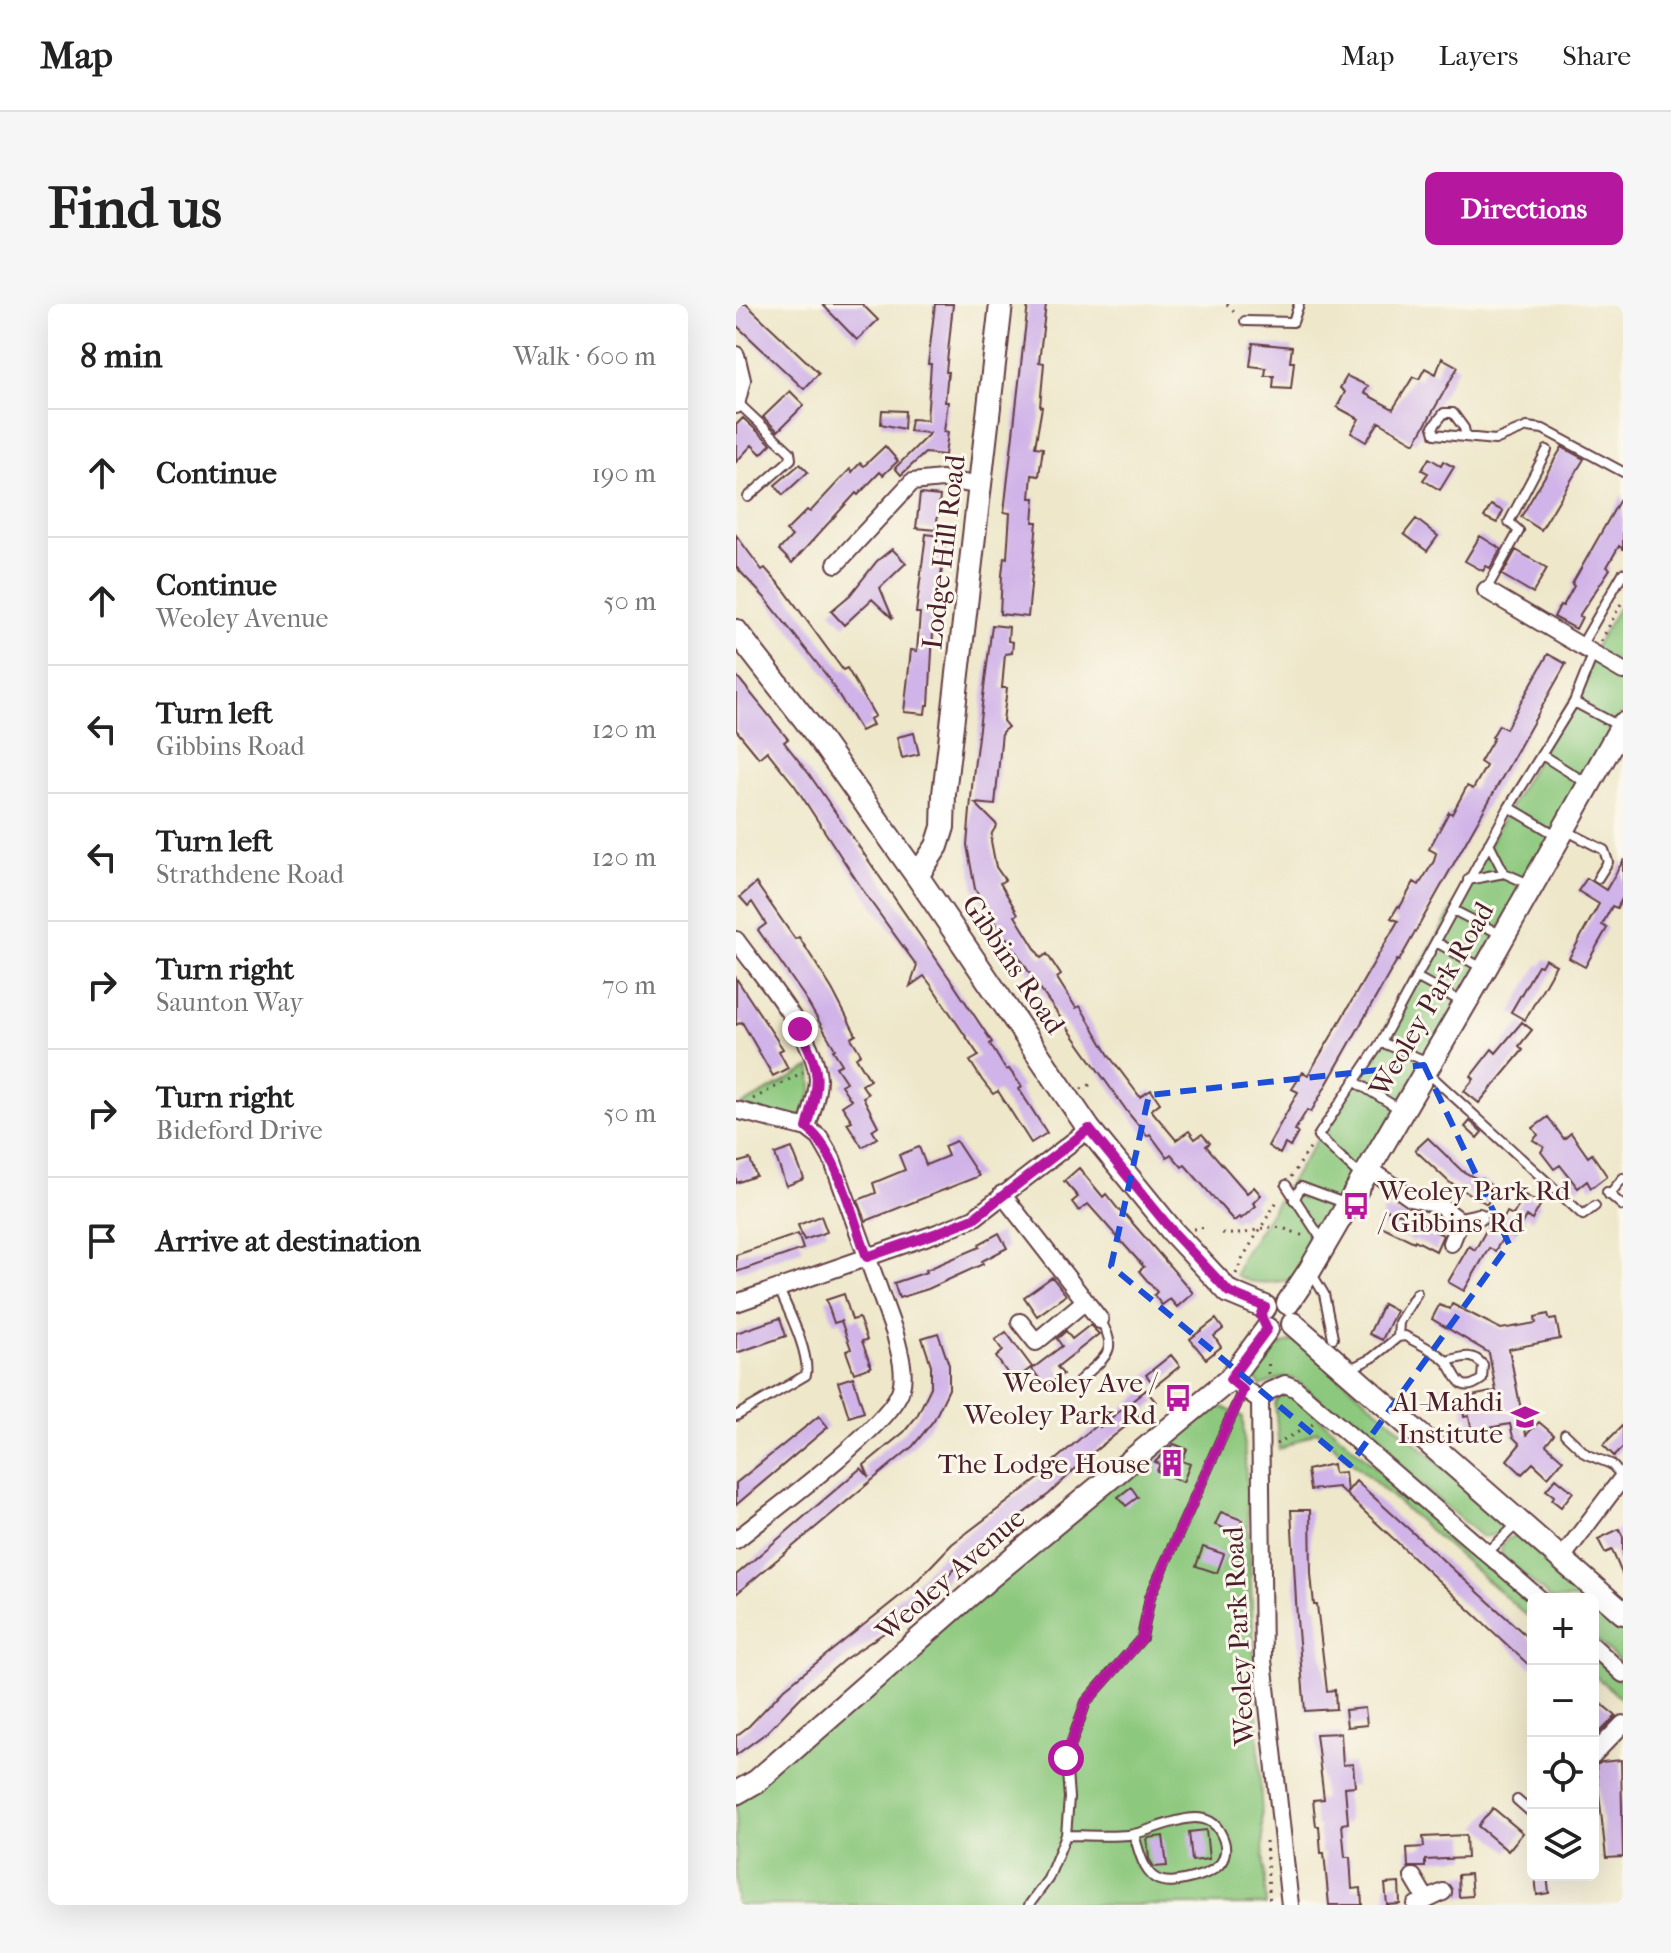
<!DOCTYPE html>
<html lang="en">
<head>
<meta charset="utf-8">
<style>
  body { margin:0; font-family:"IM FELL French Canon",serif; background:#f6f6f6; color:#222 }
  .controls { position:absolute; right:24px; bottom:24px; display:grid; overflow:hidden; border-radius:12px; box-shadow:0 8px 32px #0002 }
  .controls button { width:72px; height:72px; display:grid; place-items:center; padding:0; border:0; border-bottom:2px solid #e0e0e0; background:#fff; color:#222; font:40px sans-serif }
  .stop { position:absolute; width:24px; height:24px; margin:-18px; border:6px solid #b5179e; border-radius:50%; background:#fff }
  .stop.end { background:#b5179e; border-color:#fff; box-shadow:0 2px 8px #0008 }
  .list { margin:0; padding:0; list-style:none }
  h2 { display:flex; justify-content:space-between; align-items:center; height:104px; margin:0; padding:0 32px; font-size:34px }
  h2 small { font-size:26px; font-weight:400; color:#767676 }
  .list li { display:grid; grid-template-columns:52px 1fr auto; gap:24px; align-items:center; box-sizing:border-box; height:128px; padding:0 32px; border-top:2px solid #e0e0e0 }
  .list b { display:block; font-size:30px; white-space:nowrap }
  .list p { margin:0; font-size:26px; white-space:nowrap; color:#767676 }
  .list em { font-size:26px; font-style:normal; color:#767676 }
  .icon { flex:none; width:44px; height:44px; fill:none; stroke:currentColor; stroke-width:2; stroke-linecap:round; stroke-linejoin:round }
  .map { position:relative; flex:none; width:887px; height:1601px; overflow:hidden; border-radius:12px }
  header { display:flex; align-items:center; gap:48px; box-sizing:border-box; height:112px; padding:0 40px; background:#fff; border-bottom:2px solid #e0e0e0 }
  header strong { font-size:38px }
  nav { display:flex; gap:44px; margin-inline-start:auto; font-size:28px }
  .intro { display:flex; align-items:center; justify-content:space-between; box-sizing:border-box; height:192px; padding:0 48px }
  h1 { margin:0; font-size:56px }
  .button { padding:20px 36px; border-radius:12px; background:#b5179e; color:#fff; font-size:28px; font-weight:700 }
  main { display:flex; gap:48px; padding:0 48px }
  aside { flex:1; background:#fff; border-radius:12px; box-shadow:0 8px 32px #0002 }
  .map>svg:first-child { display:block }
  .green { fill:#8cc87d; stroke:#6b7454; stroke-width:2 }
  .building { fill:#d0b3e8 }
  .lines { fill:none; stroke-linecap:round; stroke-linejoin:round }
  .lane-casing { stroke:#633d43; stroke-width:12 }
  .street-casing { stroke:#633d43; stroke-width:20 }
  .secondary-casing { stroke:#633d43; stroke-width:26 }
  .path { stroke:#633d43; stroke-width:3; stroke-dasharray:2 6; stroke-linecap:butt }
  .lane { stroke:#fff; stroke-width:8 }
  .street { stroke:#fff; stroke-width:16 }
  .secondary { stroke:#fff; stroke-width:22 }
  .route { stroke:#b5179e; stroke-width:10 }
  .marked { fill:none; stroke:#1d4ed8; stroke-width:6; stroke-dasharray:16 10; stroke-linejoin:round }
  .labels { text-anchor:middle; stroke-width:6; stroke-linejoin:round; paint-order:stroke }
  .street-label { font-size:28px; fill:#4a1f2b; stroke:#fbf7ec }
  .poi-label { font-size:28px; fill:#4a1f2b; stroke:#fbf7ec; text-anchor:end }
</style>
</head>
<body>
<header>
<strong>Map</strong>
<nav><a>Map</a><a>Layers</a><a>Share</a></nav>
</header>
<div class="intro"><h1>Find us</h1><a class="button">Directions</a></div>
<main>
<aside>
<h2>8 min<small>Walk · 600 m</small></h2>
<ul class="list">
<li><svg class="icon" aria-label="ahead" viewBox="0 0 24 24"><path d="M12 20V5M6 11l6-6 6 6"/></svg><div><b>Continue</b></div><em>190 m</em></li>
<li><svg class="icon" aria-label="ahead" viewBox="0 0 24 24"><path d="M12 20V5M6 11l6-6 6 6"/></svg><div><b>Continue</b><p>Weoley Avenue</p></div><em>50 m</em></li>
<li><svg class="icon" aria-label="left" viewBox="0 0 24 24"><path d="M17 20v-9H6M10 6l-5 5 5 5"/></svg><div><b>Turn left</b><p>Gibbins Road</p></div><em>120 m</em></li>
<li><svg class="icon" aria-label="left" viewBox="0 0 24 24"><path d="M17 20v-9H6M10 6l-5 5 5 5"/></svg><div><b>Turn left</b><p>Strathdene Road</p></div><em>120 m</em></li>
<li><svg class="icon" aria-label="right" viewBox="0 0 24 24"><path d="M7 20v-9h11M14 6l5 5-5 5"/></svg><div><b>Turn right</b><p>Saunton Way</p></div><em>70 m</em></li>
<li><svg class="icon" aria-label="right" viewBox="0 0 24 24"><path d="M7 20v-9h11M14 6l5 5-5 5"/></svg><div><b>Turn right</b><p>Bideford Drive</p></div><em>50 m</em></li>
<li><svg class="icon" aria-label="arrive" viewBox="0 0 24 24"><path d="M6 21V4h12l-3 4 3 4H6"/></svg><div><b>Arrive at destination</b></div></li>
</ul>
</aside>
<div class="map">
<svg width="887" height="1601" viewBox="0 0 887 1601">
  <rect width="100%" height="100%" fill="#fbf7ec"/>
  <filter id="ink" filterUnits="userSpaceOnUse"><feTurbulence type="fractalNoise" baseFrequency=".0125" numOctaves="2"/><feDisplacementMap in="SourceGraphic" scale="16" xChannelSelector="R" yChannelSelector="G"/><feConvolveMatrix kernelMatrix="1 2 1 2 8 2 1 2 1" color-interpolation-filters="sRGB"/></filter>
  <filter id="wash" filterUnits="userSpaceOnUse"><feTurbulence type="fractalNoise" baseFrequency=".006" numOctaves="4" result="noise"/><feDisplacementMap in="SourceGraphic" scale="32" xChannelSelector="R" yChannelSelector="G"/><feGaussianBlur stdDeviation="1.8" result="paint"/><feColorMatrix in="noise" values="0 0 0 0 0 0 0 0 0 0 0 0 0 0 0 0 0 1.4 0 .05"/><feComposite in="paint" operator="in"/></filter>
  <g filter="url(#wash)">
    <rect width="100%" height="100%" fill="#eee7ca"/>
    <!-- green -->
    <path class="green" d="M887,296V361L857,346Z
      M856,358L887,374V406L883,416L563,974C543,978 517,983 500,971L506,953L619,777Z
      M75,763L76,786L64,816L4,802Z
      M560,1037L570,1043L769,1217L763,1230L746,1233L560,1076L547,1073L525,1082C504,1060 539,1039 560,1037Z
      M545,1089H555L797,1300V1317L581,1127L543,1146L539,1099Z
      M474,1097L507,1113L530,1601H0V1493Z
      M778,1232L783,1233L887,1320V1360L857,1333V1295H815L766,1251L765,1244L771,1235Z
      M857,1353L887,1379V1396L857,1370Z"/>
    <g id="blocks">
      <!-- building -->
      <path class="building" d="M0,0H10L83,69L68,85L0,21Z
        M86,0H126L142,16L121,36Z
        M199,0H217L210,68H212L209,98H212L208,127L212,128L209,151L189,149L165,171L159,164L194,129L173,127L175,115L191,116L195,60H192Z
        M292,0H310L303,58L308,59L304,103H306L299,143L307,144L303,172L296,171L294,194H299L297,218H301L292,313L264,310L266,271L268,253L271,254L274,209L268,208Z
        M517,39L556,43L554,58H558L555,85L537,84L538,72H529L530,64L514,62Z
        M706,54L722,63L679,139L643,118L630,138L615,129L623,115L601,103L609,88L604,84L611,72L632,82L628,89L657,105L677,73L683,75L689,64L700,70Z
        M54,87L68,101L42,127L27,113Z
        M146,106L169,107L168,125L145,120Z
        M7,114L35,140L25,150L16,141L0,158V121Z
        M149,142L162,157L147,171L144,168L122,191L120,189L56,259L43,246L56,232L50,227L71,206L74,208L114,165L116,168L124,159L128,162Z
        M826,143L848,155L805,226L785,213Z
        M693,154L705,161L707,157L718,163L704,186L687,176L692,169L686,166Z
        M64,160L72,168L47,191L39,181Z
        M184,190L204,192L200,226L180,224Z
        M887,190V245L883,242L871,263L874,265L843,312L846,313L840,325L818,313L824,301L827,302L838,282L836,280Z
        M755,201L767,207L761,219L748,213Z
        M680,215L702,232L691,247L668,230Z
        M190,230L210,233L200,311H198L193,401H190L189,410L168,408L175,346L181,347L184,309H180Z
        M0,231L26,266L29,264L49,287L107,366L111,364L139,412L134,415L137,421L125,427L91,372L29,294L0,263Z
        M744,232L765,245L754,264L750,262L747,267L729,257Z
        M156,245L170,259L144,284L157,315L136,295L108,321L95,307L114,291L141,257Z
        M780,246L811,264L797,289L766,271Z
        M256,321L273,323L272,337L277,338L276,349L269,350L266,384H271L267,417L272,423L266,428L259,501L239,499L261,521L256,529L255,537L260,563L269,576L264,579L282,610L279,612L305,654L311,650L325,671L321,674L340,704L344,702L374,753L404,793L415,786L424,799L415,806L440,836L453,827L459,835L466,830L474,839L470,842L511,889L518,883L525,891L517,899L520,902L505,915L503,913L498,917L449,861L446,863L435,850L431,853L414,830L411,832L393,810L304,685L271,634L269,636L239,585L231,541L237,472Z
        M812,350L830,360L663,657L661,656L575,808L571,806L559,826L562,829L554,843L549,840L544,850L532,842L562,788L556,785L567,768L572,771L593,736L662,617L655,614L662,602L664,603L678,578L683,581L698,557L700,549L693,545L713,508L716,510L731,482L737,485L750,462L744,458L758,434L756,433L763,421L770,425Z
        M0,371L52,435L48,438L73,470L216,678L256,738L254,740L270,766L273,765L286,783L283,785L311,829L295,839L262,787L257,790L246,776L234,757L243,752L195,681L188,672L174,682L181,662L132,594L59,482L31,447L23,454L0,426Z
        M178,429L183,450L166,454L161,433Z
        M887,557V593L881,604L876,602L866,621L871,624L849,663L833,654L863,600L842,587L851,574L870,586Z
        M20,579L59,635L63,633L96,685L120,731L115,734L125,750L120,753L134,776L126,781L132,790L127,793L142,822L136,826L141,834L126,843L111,819L116,817L106,802L115,796L105,781L110,778L100,763L106,760L97,746L99,745L68,692L22,626L30,620L16,598L12,602L4,593Z
        M809,655L820,661L789,716L775,708L802,661L805,662Z
        M0,674L47,745L43,747L52,764L37,772L6,718L0,721Z
        M786,718L796,726L783,742L787,746L743,799L728,787L738,775L735,772L756,745L760,749Z
        M812,813L828,835L835,829L852,853L856,850L871,872L855,884L851,877L842,884L824,861L818,865L805,848L808,843L797,836L802,831L797,824Z
        M734,817L746,828L741,834L729,823Z
        M692,834L726,867L745,877L746,875L760,885L751,900L713,878L679,846Z
        M220,837L243,872L130,917L122,896L140,889L137,879L169,866L163,851L183,843L190,861L212,852L208,842Z
        M56,844L68,875L50,882L39,850Z
        M14,855L20,872L0,879V859Z
        M343,864L367,893L370,890L386,910L388,909L457,989L441,1003L434,995L426,1001L418,991L421,988L403,967L408,963L352,900L343,907L336,898L342,893L328,877Z
        M789,891L805,900L796,916L790,912L778,933L763,923L771,908L777,911Z
        M648,905L667,911L707,931L700,947L679,936L678,938L643,921Z
        M85,912L91,928L68,936L62,921Z
        M752,923L768,932L759,947L753,944L728,987L712,978L733,942L739,946Z
        M263,929L271,944L246,957L247,960L192,985L163,994L158,979L191,968L190,966L244,943L243,940Z
        M62,930L67,945L0,968V951Z
        M316,973L330,991L301,1012L288,993Z
        M108,990L116,1016L123,1014L131,1036L126,1037L135,1063L118,1069L110,1047L115,1045L105,1017L98,1019L90,996Z
        M647,1000L660,1007L646,1036L633,1030Z
        M716,1000L765,1025L800,1019L799,1013L812,1010L814,1016L820,1015L824,1035L773,1045L790,1131L803,1118L818,1131L810,1141L827,1156L812,1173L797,1159L786,1170L771,1156L784,1140L777,1133L774,1120L736,1127L733,1112L728,1113L726,1094L760,1087L753,1049L696,1015L703,1001L714,1005Z
        M44,1014L50,1032L0,1049V1029Z
        M480,1015L487,1025L478,1032L485,1043L470,1055L454,1035Z
        M354,1021L363,1030L321,1063L327,1070L310,1083L296,1065L326,1042L321,1035L330,1027L336,1035Z
        M270,1028L296,1063L277,1077L260,1053L267,1047L259,1036Z
        M202,1029L213,1061V1085L198,1116L177,1142L0,1290V1271L125,1164L133,1173L128,1161L168,1128L181,1112L195,1083V1061L186,1034Z
        M435,1051L444,1062L419,1082L410,1071Z
        M117,1073L128,1108L113,1113L102,1078Z
        M410,1086L420,1098L354,1151L313,1190L230,1253L198,1287L148,1329L109,1355L67,1391L30,1429L0,1451V1432L13,1422L49,1384L175,1283L216,1240L306,1172L304,1169L346,1133L362,1120L364,1123Z
        M83,1112L92,1123L0,1201V1179Z
        M887,1121V1143L878,1152L867,1141Z
        M438,1140L451,1145L446,1157L454,1160L447,1178L421,1167L424,1160L419,1158Z
        M597,1160L598,1169L609,1168L611,1188L620,1177L797,1338V1365L602,1183L574,1186L571,1166Z
        M820,1174L837,1188L825,1203L816,1196L818,1192L810,1186Z
        M395,1183L402,1193L390,1202L382,1193Z
        M555,1206H574L575,1270L578,1301H581L591,1387L599,1386L600,1405L569,1407L561,1315Z
        M485,1208L506,1216L501,1229L479,1221Z
        M883,1225L887,1233V1272L876,1246L869,1249L862,1235Z
        M467,1243L488,1250L481,1269L460,1262Z
        M857,1393L880,1412L864,1428L857,1421Z
        M629,1404L631,1421L611,1423L609,1406Z
        M605,1429L607,1461L617,1460L619,1482L609,1483L612,1519L606,1520L609,1553H614L616,1585L625,1584L626,1601H593L588,1549H585L583,1522H580L577,1496L588,1495L580,1430Z
        M885,1456L887,1553L870,1554L860,1461L866,1458Z
        M757,1504L787,1529L772,1547L742,1522Z
        M470,1526L473,1555L456,1557L453,1528Z
        M730,1531L731,1554L689,1556V1563H672L671,1544L688,1543L687,1533Z
        M427,1532L431,1562L418,1563L413,1555L411,1534Z
        M734,1570L736,1592L723,1593L722,1571Z
        M799,1571H811L813,1589L801,1591Z
        M663,1579L664,1600L651,1601L649,1580Z"/>
    </g>
  </g>
  <g filter="url(#ink)">
    <use href="#blocks" fill-opacity="0" stroke="#633d43" stroke-width="2"/>
    <g class="lines">
      <!-- lane casing -->
      <g class="lane-casing">
        <path id="lane" d="M509,17L557,18L563,0
          M2,99L54,148L55,155L12,193
          M730,133L728,124L717,109H708L697,123L699,130L759,136L791,123L807,125L887,168
          M750,286L783,227L773,218L811,146
          M845,342L887,269
          M838,398L883,422
          M806,451L852,480
          M773,503L820,531
          M829,526L868,546L872,558L862,574
          M753,539L768,569
          M732,576L768,569L793,580
          M717,606L766,631
          M700,638L748,665
          M680,673L728,699
          M645,738L692,758
          M692,769L847,911L859,902
          M618,777L665,806
          M626,873L582,832L645,738L773,503L838,398L854,358
          M550,881L588,939
          M871,888L887,902
          M873,891L887,874
          M558,896L565,883L611,900
          M576,970L588,990L597,1034
          M662,1033L663,1018L681,989
          M612,1066L636,1054L662,1033L669,1032C682,1039 698,1046 709,1056C721,1067 721,1094 746,1075L747,1061C736,1048 726,1053 711,1057
          M344,1076C367,1054 385,1048 364,1016
          M0,1112L70,1071C74,1049 52,1006 43,985
          M829,1130L850,1150L875,1160L887,1173
          M751,1249L781,1220
          M781,1496L797,1510
          M330,1531C351,1531 372,1533 392,1531C417,1529 467,1496 484,1528C488,1535 491,1544 488,1552C486,1562 476,1567 466,1571C417,1587 410,1575 398,1530
          M293,1601L312,1575L330,1531L333,1494L330,1454L350,1398L406,1334L414,1293L507,1086"/>
      </g>
      <!-- street casing -->
      <g class="street-casing">
        <path id="street" d="M0,51L6,76L0,101
          M100,260L176,178L206,175L245,182
          M750,286L887,367
          M0,636C25,671 80,733 82,775C82,792 75,808 71,824
          M0,806L71,824L84,834L96,855L159,1030C163,1047 170,1067 165,1085C156,1120 33,1209 0,1236
          M632,864L675,894L703,901L724,917
          M266,890L364,1016
          M715,939L724,917L743,913
          M0,999L201,929L238,914L353,825
          M284,1018L300,1038L348,998
          M494,1075L524,1096L527,1356L554,1601
          M524,1096L533,1087L549,1080L559,1084L804,1295
          M825,1255L887,1173
          M857,1342L887,1370
          M857,1451L887,1420
          M677,1573L690,1595
          M680,1601L707,1588"/>
      </g>
      <!-- secondary casing -->
      <g class="secondary-casing">
        <path id="secondary" d="M0,327L77,426L181,572L353,825L437,928L493,988L529,1003
          M181,572L201,542L207,523L208,490L265,0
          M552,999L574,966L749,665L887,420
          M557,1020L887,1309
          M0,1489L21,1477L254,1273L494,1075L531,1025"/>
      </g>
      <!-- path -->
      <path class="path" d="M491,0L500,9
        M865,337L887,296
        M345,785L356,780
        M17,795L67,768
        M555,873L575,843
        M457,925L471,923
        M486,929C511,934 521,922 539,923C550,924 561,930 571,933
        M500,970L507,953L543,894
        M532,1070L533,1054
        M540,1140L579,1119
        M530,1537L534,1601"/>
      <!-- lane -->
      <use href="#lane" class="lane"/>
      <!-- street -->
      <use href="#street" class="street"/>
      <!-- secondary -->
      <use href="#secondary" class="secondary"/>
    </g>
  </g>
  <g class="lines" filter="url(#ink)">
    <!-- route -->
    <path class="route" d="M64,725C86,773 84,774 71,824C102,847 117,916 131,953L201,929L238,914L353,825L437,928L493,988L529,1003L525,1012L531,1025L494,1075L507,1086L414,1293L406,1334L350,1398L330,1454"/>
  </g>
  <!-- marked area -->
  <path class="marked" d="M688,761L773,940L614,1161L375,962L413,791Z"/>
  <!-- icons -->
  <defs>
    <g id="bus-bare" transform="scale(2.16)"><path d="M-5-6H5V4H4V6H2V4H-2V6H-4V4H-5ZM-3.5-4V0h7V-4ZM-3.5 1.2v1.5H-2V1.2ZM2 1.2v1.5H3.5V1.2Z" fill="#b5179e" stroke="#fbf7ec" stroke-width="2.5" paint-order="stroke"/></g>
    <g id="university-bare" transform="scale(2.16)"><path d="M0-5L7-2L0 1L-7-2ZM-4 1L0 2.5L4 1V4Q0 6-4 4Z" fill="#b5179e" stroke="#fbf7ec" stroke-width="2.5" paint-order="stroke"/></g>
    <g id="building-bare" transform="scale(2.16)"><path d="M-4-6H4V6H1V3H-1V6H-4ZM-2.5-4.3h1.7v1.8h-1.7ZM.8-4.3h1.7v1.8H.8ZM-2.5-1h1.7V.8h-1.7ZM.8-1h1.7V.8H.8Z" fill="#b5179e" stroke="#fbf7ec" stroke-width="2.5" paint-order="stroke"/></g>
  </defs>
  <g fill-rule="evenodd">
    <use href="#bus-bare" x="620" y="902"/>
    <use href="#bus-bare" x="442" y="1094"/>
    <use href="#university-bare" x="789" y="1113"/>
    <use href="#building-bare" x="436" y="1159"/>
  </g>
  <g class="labels">
    <!-- street labels -->
    <g class="street-label">
      <text transform="translate(207 248) rotate(-83)" y="10">Lodge Hill Road</text>
      <text transform="translate(278 660) rotate(56)" y="10">Gibbins Road</text>
      <text transform="translate(695 695) rotate(-60)" y="10">Weoley Park Road</text>
      <text transform="translate(214 1270) rotate(-41)" y="10">Weoley Avenue</text>
      <text transform="translate(502 1332) rotate(-93)" y="10">Weoley Park Road</text>
    </g>
    <!-- poi labels -->
    <g class="poi-label">
      <text x="642" y="896" text-anchor="start">Weoley Park Rd<tspan x="642" dy="32">/ Gibbins Rd</tspan></text>
      <text x="420" y="1088">Weoley Ave /<tspan x="420" dy="32">Weoley Park Rd</tspan></text>
      <text x="767" y="1107">Al-Mahdi<tspan x="767" dy="32">Institute</tspan></text>
      <text x="414" y="1169">The Lodge House</text>
    </g>
  </g>
</svg>
<div class="controls">
<button>+</button>
<button>−</button>
<button><svg class="icon" aria-label="locate" viewBox="0 0 24 24"><circle cx="12" cy="12" r="6"/><path d="M12 2v4M12 18v4M2 12h4M18 12h4"/></svg></button>
<button><svg class="icon" aria-label="layers" viewBox="0 0 24 24"><path d="M12 4l9 5-9 5-9-5zM3 14l9 5 9-5"/></svg></button>
</div>
<div class="stop" style="left:330px;top:1454px"></div>
<div class="stop end" style="left:64px;top:725px"></div>
</div>
</main>
</body>
</html>
